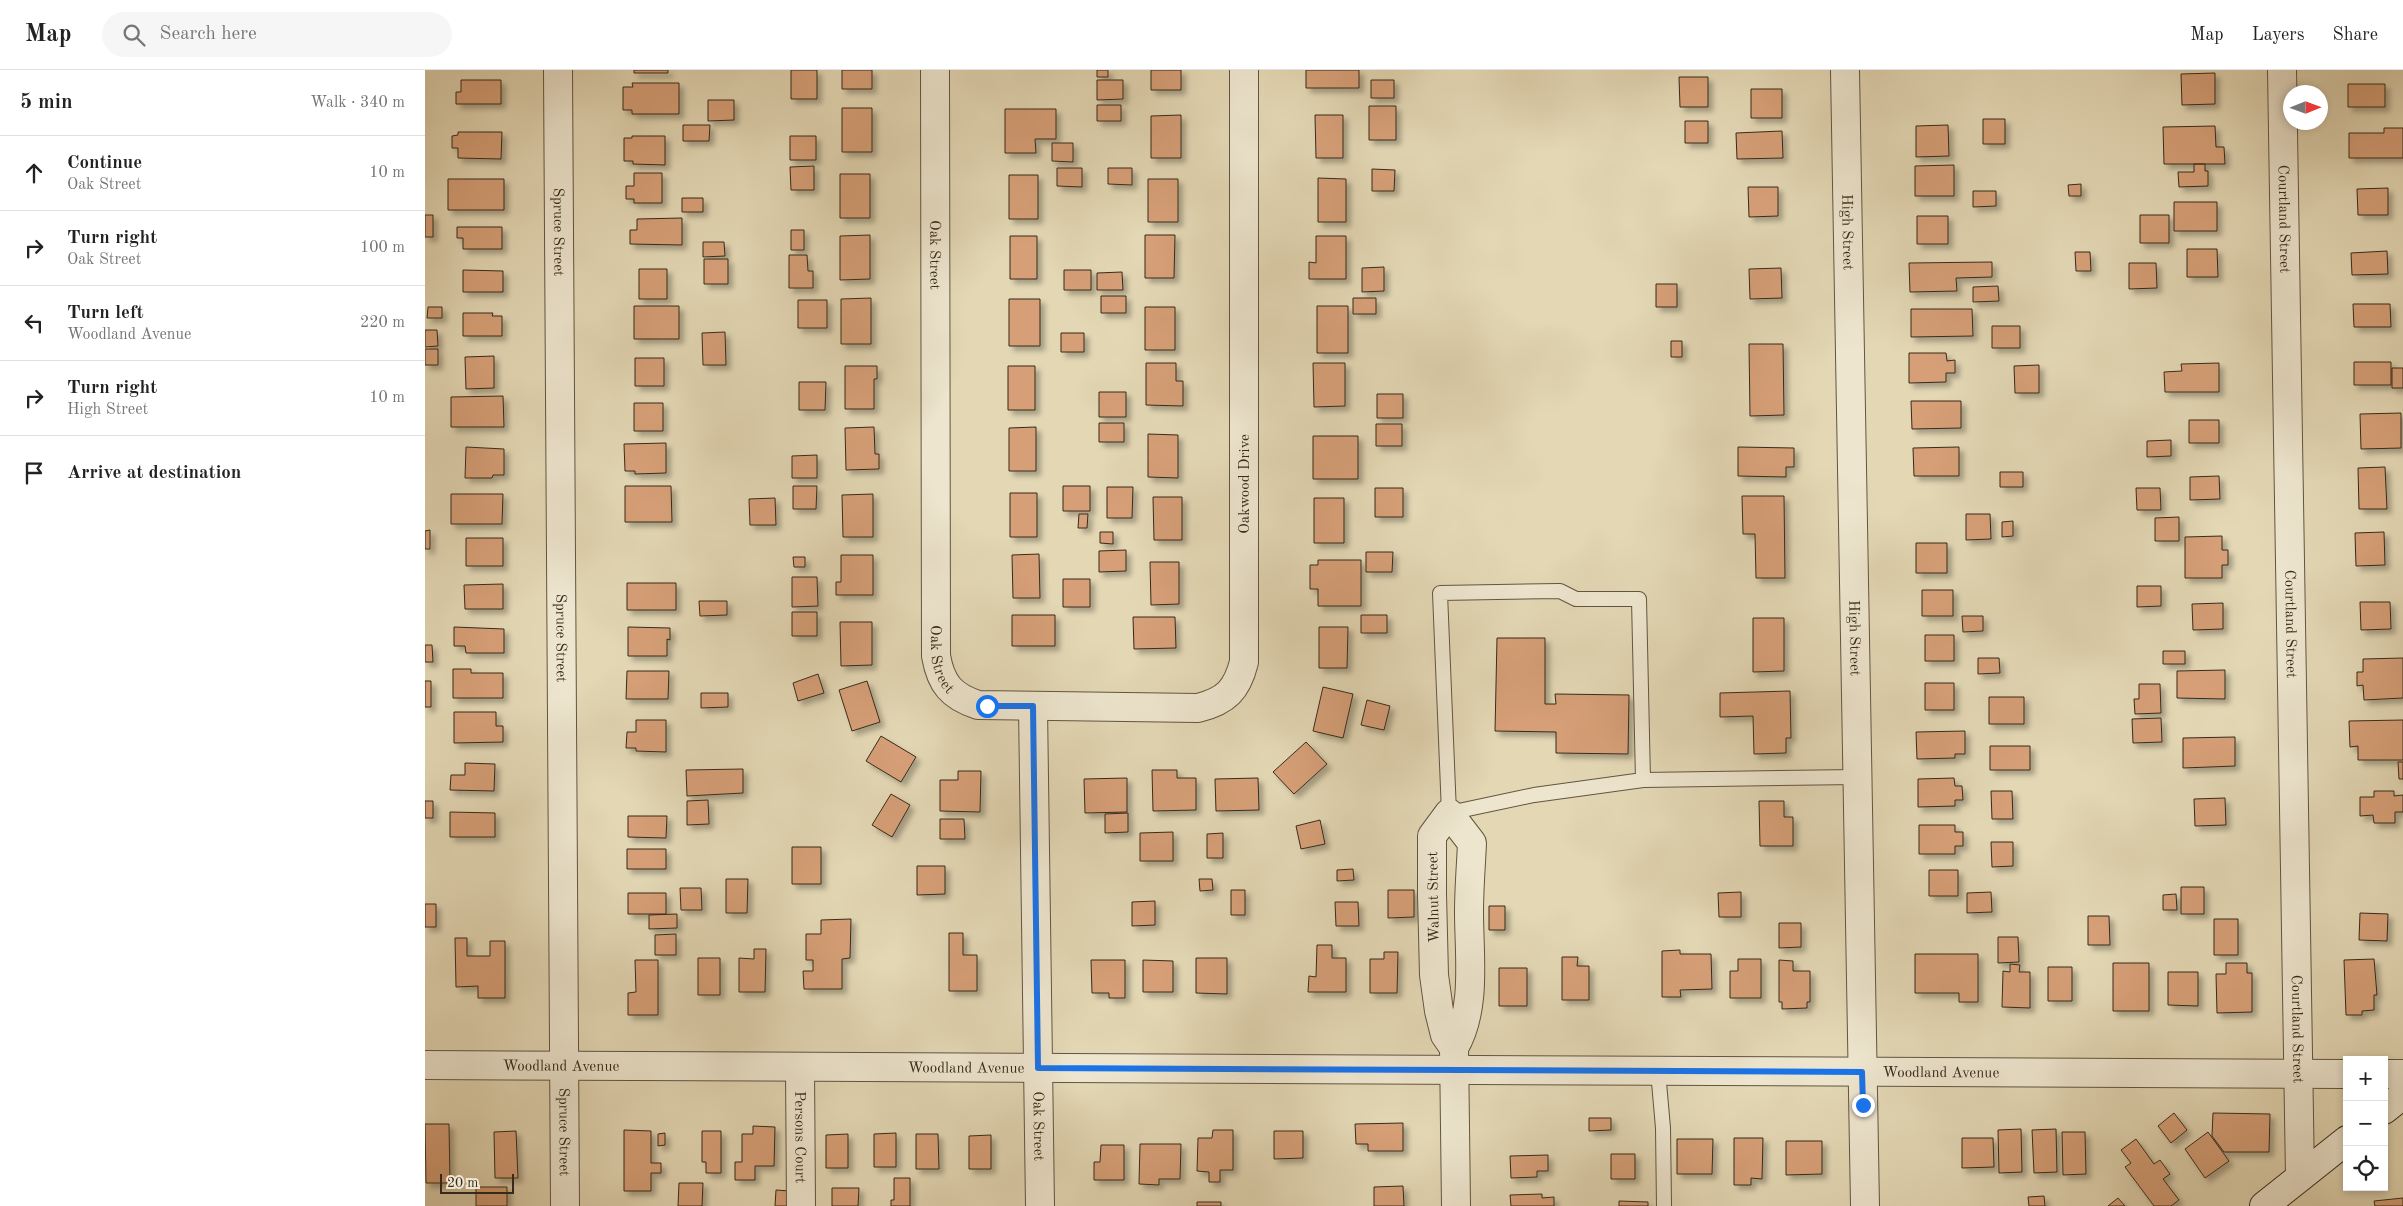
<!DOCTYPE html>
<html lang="en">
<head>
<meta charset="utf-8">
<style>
  body { margin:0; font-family:"Old Standard TT",serif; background:#f6f6f6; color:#222 }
  .controls { position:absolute; right:15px; bottom:15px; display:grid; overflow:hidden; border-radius:0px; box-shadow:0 2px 8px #0003 }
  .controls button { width:45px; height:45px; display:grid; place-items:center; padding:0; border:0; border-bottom:1px solid #e0e0e0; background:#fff; color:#222; font:25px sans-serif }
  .compass { position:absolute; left:1858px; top:15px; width:45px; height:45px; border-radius:50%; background:#fff; box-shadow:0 2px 8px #0003; rotate:89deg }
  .scale { position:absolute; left:15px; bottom:12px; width:74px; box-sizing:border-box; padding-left:5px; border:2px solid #372a1b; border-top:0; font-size:14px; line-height:18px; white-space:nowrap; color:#372a1b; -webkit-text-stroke:4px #ede5ce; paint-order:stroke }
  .stop { position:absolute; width:15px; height:15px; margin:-11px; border:4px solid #1a73e8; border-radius:50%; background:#fff }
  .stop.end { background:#1a73e8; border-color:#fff; box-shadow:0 1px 5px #0008 }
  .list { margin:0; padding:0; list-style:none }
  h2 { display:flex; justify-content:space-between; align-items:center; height:65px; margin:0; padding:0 20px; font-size:21px }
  h2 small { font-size:16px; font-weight:400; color:#767676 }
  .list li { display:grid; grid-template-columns:32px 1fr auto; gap:15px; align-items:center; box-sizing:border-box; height:75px; padding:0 20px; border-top:1px solid #e0e0e0 }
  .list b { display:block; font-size:19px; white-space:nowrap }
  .list p { margin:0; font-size:16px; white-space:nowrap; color:#767676 }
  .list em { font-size:16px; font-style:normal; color:#767676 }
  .icon { flex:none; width:28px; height:28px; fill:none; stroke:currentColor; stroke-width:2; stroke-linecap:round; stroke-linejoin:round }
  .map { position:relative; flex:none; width:1978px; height:1136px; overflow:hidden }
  header { display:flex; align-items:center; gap:30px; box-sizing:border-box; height:70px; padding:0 25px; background:#fff; border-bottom:1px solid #e0e0e0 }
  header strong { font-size:24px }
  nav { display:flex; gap:28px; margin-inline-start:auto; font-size:18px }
  .search { width:350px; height:45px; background:#f6f6f6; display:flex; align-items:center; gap:12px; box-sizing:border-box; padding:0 18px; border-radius:28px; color:#767676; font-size:19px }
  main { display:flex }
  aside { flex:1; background:#fff }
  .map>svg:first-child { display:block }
  .building { fill:#d69f77; stroke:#372a1b; filter:url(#shadow) }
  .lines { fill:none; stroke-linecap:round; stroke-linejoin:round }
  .lane-casing { stroke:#625541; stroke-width:16 }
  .street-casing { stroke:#625541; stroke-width:30 }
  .secondary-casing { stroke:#372a1b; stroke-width:30 }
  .lane { stroke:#ede5ce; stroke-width:14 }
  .street { stroke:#ede5ce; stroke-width:28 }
  .secondary { stroke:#ede5ce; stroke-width:28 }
  .route { stroke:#1a73e8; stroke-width:6 }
  .labels { text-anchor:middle; stroke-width:5; stroke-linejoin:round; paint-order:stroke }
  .street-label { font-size:15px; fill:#372a1b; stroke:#ede5ce }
</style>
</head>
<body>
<header>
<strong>Map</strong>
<div class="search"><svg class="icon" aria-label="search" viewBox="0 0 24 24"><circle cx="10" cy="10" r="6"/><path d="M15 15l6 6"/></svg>Search here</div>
<nav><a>Map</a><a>Layers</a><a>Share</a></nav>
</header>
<main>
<aside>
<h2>5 min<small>Walk · 340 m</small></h2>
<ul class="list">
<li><svg class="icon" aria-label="ahead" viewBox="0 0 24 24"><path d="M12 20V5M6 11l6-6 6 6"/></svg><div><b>Continue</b><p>Oak Street</p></div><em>10 m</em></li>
<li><svg class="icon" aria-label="right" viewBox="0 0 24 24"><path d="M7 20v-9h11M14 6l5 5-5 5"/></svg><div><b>Turn right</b><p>Oak Street</p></div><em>100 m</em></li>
<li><svg class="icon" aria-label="left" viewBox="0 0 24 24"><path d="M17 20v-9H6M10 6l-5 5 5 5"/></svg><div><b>Turn left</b><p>Woodland Avenue</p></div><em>220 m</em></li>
<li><svg class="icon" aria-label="right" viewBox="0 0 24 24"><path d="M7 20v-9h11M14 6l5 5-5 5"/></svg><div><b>Turn right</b><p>High Street</p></div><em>10 m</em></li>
<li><svg class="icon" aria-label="arrive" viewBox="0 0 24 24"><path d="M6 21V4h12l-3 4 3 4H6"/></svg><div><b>Arrive at destination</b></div></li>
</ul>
</aside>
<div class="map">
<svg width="1978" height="1136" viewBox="0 0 1978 1136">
  <defs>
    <filter id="shadow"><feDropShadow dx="4.5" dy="4.5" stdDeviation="2.5" flood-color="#0004"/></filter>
  </defs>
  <rect width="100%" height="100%" fill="#e3d7b4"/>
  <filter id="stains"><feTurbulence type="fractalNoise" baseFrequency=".004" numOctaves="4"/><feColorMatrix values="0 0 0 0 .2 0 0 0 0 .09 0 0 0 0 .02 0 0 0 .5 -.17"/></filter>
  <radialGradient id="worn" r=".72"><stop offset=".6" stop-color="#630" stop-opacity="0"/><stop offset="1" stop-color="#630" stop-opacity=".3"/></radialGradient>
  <!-- building -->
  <path class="building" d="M209,0H243V3H209Z
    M366,0H392V29H366Z
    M417,0H447V19H417Z
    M672,0H683V7H672Z
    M726,0H756V20H726Z
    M881,0H934V18H881Z
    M1790,3V34L1757,35L1756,4Z
    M1254,7H1283V37H1255Z
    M36,10H76V34H31V22H36Z
    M672,10H698V29L672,30Z
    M946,10H969V28H946Z
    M207,13H254V44H207V40H198V17H208Z
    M1923,14H1960V37H1923Z
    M1326,19H1357V48H1326Z
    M283,30H309V50L283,51Z
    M672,35H696V51H672Z
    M944,36H971V70H944Z
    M417,38H447V82H417Z
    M580,39H631V69H610L611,83H580Z
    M756,45V88H726V46Z
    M890,45H918V88H891Z
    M1558,49H1580V74H1558Z
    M1260,51H1283V73H1260Z
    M258,55H285L284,71H258Z
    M1523,55L1524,86L1491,87V56Z
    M1790,56L1791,77H1799L1800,94H1739L1738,57Z
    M1959,58H1978V88H1924V63H1959Z
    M1357,61L1358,88L1312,89L1311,63Z
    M33,62H77L76,89L33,88V78H27V66L33,65Z
    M207,66H240V95L208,94V91H199V68H207Z
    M365,66H391V90H365Z
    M627,73H648V92L627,91Z
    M1769,94H1780V101H1783V116L1754,117L1753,102H1769Z
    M1529,95V126H1490V96Z
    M389,96V120H366L365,97Z
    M632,98H657V117L632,116Z
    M683,98H707V115L683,114Z
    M947,99L970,100L969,121H947Z
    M209,103H237V133H209V129H201V116H209Z
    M415,104H445V148H415Z
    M584,105H613V149H584Z
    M893,108L921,109V152H893Z
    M23,109H79V140H23Z
    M723,109H753V152H723Z
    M1656,114V126H1644L1643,115Z
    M1323,117H1353V146L1324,147Z
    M1963,118V145H1933L1932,119Z
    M1548,121H1571V136L1548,137Z
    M257,128H278V142H257Z
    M1749,132H1792V161H1749Z
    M0,145H8V167H0Z
    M1715,145H1744V173H1715Z
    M1492,146H1523V174H1492Z
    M257,148V175L205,174V160H212V149Z
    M32,157H77V179H38V168H32Z
    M366,160H379V180H366Z
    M445,165V209L415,210V166Z
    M720,165H750L749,208H720Z
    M585,166H612V209H585Z
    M891,166H921V209H884V192L891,193Z
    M278,172H299L300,186L278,187Z
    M1762,179H1792L1793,207H1762Z
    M1962,181L1963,204L1927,205L1926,183Z
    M1650,182H1665L1666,201H1651Z
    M364,185H382L383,201H388V218H364Z
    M279,189H303V214H279Z
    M1567,192V207L1531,208L1532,221L1485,222L1484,193Z
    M1704,193H1731L1732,218L1704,219Z
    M959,197V221L937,222V198Z
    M1356,198L1357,228L1325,229L1324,199Z
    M214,199H242V229H214Z
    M38,200L78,201V222H38Z
    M639,200H666V220H639Z
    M697,202L698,220H672V203Z
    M1231,214H1252V237H1231Z
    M1573,216L1574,231L1548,232V217Z
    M676,226H701V243H676Z
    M446,228V274H416V229Z
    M928,228H951V244H928Z
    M584,229H615V276H584Z
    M373,230H402V258H373Z
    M1928,234H1965L1966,257H1929Z
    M209,236H254V269H209Z
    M892,236H923V283H892Z
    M3,237H17V248H2Z
    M720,237H750V280H720Z
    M1486,239H1547L1548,266L1486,267Z
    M38,243H68L67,246H77V266H38Z
    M1567,256H1595V278H1567Z
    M0,260H12L13,276L0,277Z
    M300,262L301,295H278L277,263Z
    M636,263H659V282H636Z
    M1246,271H1257V287H1246Z
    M1324,274H1358L1359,345L1325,346Z
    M0,279H13V295H0Z
    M1484,283H1521L1522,291L1530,290V303H1521V312L1484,313Z
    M69,286V318L41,319L40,287Z
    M210,288H239V316H210Z
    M1929,292H1966V315H1929Z
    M721,293H751V311H758V336L721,335Z
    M888,293H920V336L889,337Z
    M1794,293V322H1740L1739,302L1757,301L1756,294Z
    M1614,295V323H1590L1589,296Z
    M420,296H452V309H449V339H420Z
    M583,296H610V340H583Z
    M1967,298H1978V318H1967Z
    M374,312H401L400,340H374Z
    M674,322H701V347H674Z
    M952,324H978V348H952Z
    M78,326L79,357H26V327Z
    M1486,331H1536V358L1487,359Z
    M209,333H238V361H209Z
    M1976,343V378L1936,379L1935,344Z
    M1764,350H1794V373H1764Z
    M674,353H699V372H674Z
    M951,354H977V376H951Z
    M449,357L450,384H454V399L421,400L420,358Z
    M611,357V401H584V358Z
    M723,364L753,365V408L723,407Z
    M888,366H933V409H888Z
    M1746,370V386L1722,387V371Z
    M241,373V403L210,404V401H200L199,374Z
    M41,377L79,379V405H68L67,408H40Z
    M1313,377L1369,378V397H1361V407L1313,406Z
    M1534,377V406H1489L1488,378Z
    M392,385V408H367V386Z
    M1960,397L1962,439H1934L1933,398Z
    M1575,402H1598V417H1575Z
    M1794,406L1795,429L1765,430V407Z
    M200,416H246L247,452H200Z
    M368,416H392L391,439H368Z
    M638,416H665V441H638Z
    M682,417H708L707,448H682Z
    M950,418H978V447H950Z
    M1711,418H1735L1736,440H1712Z
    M585,423H612V467H585Z
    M26,424H78L77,454H26Z
    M448,424V467H418L417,425Z
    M1317,426H1359L1360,508H1331L1330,464H1318Z
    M728,427H757V470H729Z
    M350,428L351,455H325L324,429Z
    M889,428H919V473H889Z
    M654,444H663L662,458H653Z
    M1541,444H1565L1566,469L1541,470Z
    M1754,447V471H1730V448Z
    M1588,451V466L1577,467V452Z
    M5,460V479H0V461Z
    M675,462H688V474L675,473Z
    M1959,462L1960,495L1931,496L1930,463Z
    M1797,466V480H1803V495H1797V508H1760V467Z
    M41,468H78V496H41Z
    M1491,473H1522V503H1491Z
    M701,480V501L674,502V481Z
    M941,482H968L967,502H941Z
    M614,484L615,528H588L587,485Z
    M416,485H448V525H411V512H416Z
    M368,487H380V497H369Z
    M893,490H936V536H893V519H885V495H893Z
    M725,492H754V534L726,535Z
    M367,507H392L393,536L367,537Z
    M638,509H665V537H638Z
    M202,513H251V540H202Z
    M78,514V539H40L39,515Z
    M1712,516H1736V536L1712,537Z
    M1497,520H1528V546H1497Z
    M274,531H302V545L275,546Z
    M1935,532H1965L1966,559L1936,560Z
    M1798,533V559L1768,560L1767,534Z
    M367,542H392V566H367Z
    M587,545H630V576H587Z
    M936,545H962V563H936Z
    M1537,546H1558V561L1538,562Z
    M708,547H750L751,578L709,579Z
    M1328,548H1359V601L1328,602Z
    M415,552H447V595L416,596Z
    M29,557L79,559V583H41L40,576H29Z
    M203,557L245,558V570L242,569V586H203Z
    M894,557H923L922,598H894Z
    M1500,565H1529V591H1500Z
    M1072,568H1120V634H1131L1130,624L1204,625L1203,684L1131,683V662L1070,661Z
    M0,575H7L8,592H0Z
    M1738,581H1760V594H1738Z
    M1553,588H1574L1575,603L1553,604Z
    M1978,588V628L1939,630L1938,615L1932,616V602H1938V589Z
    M28,599H46V603H78V628H28Z
    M1800,600V629L1752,628V601Z
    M202,601H244L243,629H201Z
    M393,604L399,623L373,631L368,613Z
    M0,611H6V637H0Z
    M442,611L455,652L427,661L414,620Z
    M1500,613H1529V640H1500Z
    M1714,614H1735L1736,643L1710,644L1709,629H1714Z
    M898,617L928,624L918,668L888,661Z
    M1365,621L1366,668H1361V683L1329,684L1328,646L1295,647V623Z
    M276,623H303V637L276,638Z
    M1564,627H1599V654H1564Z
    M942,630L965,636L959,660L936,655Z
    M29,642H71V656H78V672L29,673Z
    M1736,648L1737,672L1708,673L1707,649Z
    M211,650H241V682L211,681V678H201L202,662H211Z
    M1978,650V690H1933V676L1925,677L1924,651Z
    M1540,661V684H1530V688L1492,689L1491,662Z
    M456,666L491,687L476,712L441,691Z
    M1810,667V696L1758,698V668Z
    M881,672L902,694L869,724L848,702Z
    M1565,676H1605V700H1565Z
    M1973,692H1978V709H1974Z
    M40,693L70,694L69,721L25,720L26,705H40Z
    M318,699V723L262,726L261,700Z
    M727,700H752V708H771V740L728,741Z
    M533,701H556L555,742L515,741V710H533Z
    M702,708V742L660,743L659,709Z
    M833,708L834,740L791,741L790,709Z
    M1529,708L1530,716H1537L1538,730H1530V736L1493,737V709Z
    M1566,721H1587L1588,749H1567Z
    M1949,721H1969V726L1978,725V742H1970V753H1949L1948,745L1935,746V727H1949Z
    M466,724L485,735L467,767L447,755Z
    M1800,728L1801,755L1770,756L1769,729Z
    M283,730L284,754L262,755V731Z
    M0,731H8V748H0Z
    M1334,731H1359V747H1368V776H1335Z
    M25,742L70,743V767H25Z
    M703,743V762L680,763V744Z
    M203,746H242L241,768L203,767Z
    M515,749H539L540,769H515Z
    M895,750L900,774L876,779L871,756Z
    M1494,755H1530V762H1538V776H1530V784H1494Z
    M748,762V791H715V763Z
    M798,763V788H782V764Z
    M1566,772H1588V796L1567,797Z
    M367,777H396V814H367Z
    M202,779H241V799H202Z
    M492,796H520V824L492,825Z
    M928,799L929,810L912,811V800Z
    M1504,800H1533V826H1504Z
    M301,809H323L322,843H301Z
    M774,809H787L788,820L775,821Z
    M1756,817H1779V844H1756Z
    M255,818H276L277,840H256Z
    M806,820H820V845H806Z
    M963,820H989V847L963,848Z
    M1316,822V847H1294L1293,823Z
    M1566,822L1567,842L1542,843V823Z
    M203,823H241V844H203Z
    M1751,824L1752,840H1738V825Z
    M730,831V855L707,856V832Z
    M910,832H933L934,856H911Z
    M0,834H11V857H0Z
    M1064,836H1080V860H1064Z
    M1935,843L1963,844L1962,871L1934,870Z
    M252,844V858L224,859V845Z
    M1663,846H1684L1685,875H1663Z
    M426,849L425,888L417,889V919H379L378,901H388V890H381V864H396V850Z
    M1789,849H1813V885H1789Z
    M1354,853H1376V877L1354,878Z
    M524,863H538V885H552V921H524Z
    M251,864V885H230V865Z
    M1573,867H1593L1594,892L1573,893Z
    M30,868H42V886H65V871H80V928H53V916L31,917Z
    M892,875H907V888H921V922H883L884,906L891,907Z
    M329,879H341L340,922H314V888L329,889Z
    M1255,880V884H1286L1287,919L1255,920L1256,927H1237V881Z
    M959,882H973L972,923H945V889H959Z
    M1490,884H1553V932H1534V923H1490Z
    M1137,887H1153L1152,896H1164V930H1137Z
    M273,888H295V925H273Z
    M771,888H802V924L771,923Z
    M1313,889H1336V928H1305V901H1313Z
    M1949,889L1952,925H1949V940L1937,941V945H1921L1919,890Z
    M210,890H233V945H203V923L211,922Z
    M666,890H700V928H684V923H667Z
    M718,890L748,891V922H718Z
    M1354,890L1368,891V901H1385V932H1382V938L1357,939V932H1354Z
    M1688,893H1724V941H1688Z
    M1801,893H1822V903H1827V942L1792,943L1791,904H1801Z
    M1585,894L1595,895L1594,902H1605V938L1577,937L1578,901L1585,902Z
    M1623,897H1647V931H1623Z
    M1074,898H1102V936H1074Z
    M1743,902H1773V936L1743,935Z
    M1749,1043L1762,1060L1746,1073L1733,1056Z
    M1788,1043L1845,1044L1844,1082H1799L1787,1066Z
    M1164,1048H1186V1060L1164,1061Z
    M978,1053V1081H943V1074H931L930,1054Z
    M0,1054H24L25,1113H1Z
    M328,1056L350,1057L349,1096H330V1110H310V1092H317V1064H328Z
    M1596,1059L1597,1102L1574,1103L1573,1060Z
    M1631,1059L1632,1102L1609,1103L1607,1060Z
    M199,1060L226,1061V1093H236V1103H226V1121H199Z
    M788,1060H808V1100H795V1112H784V1102L772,1101L773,1068H787Z
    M91,1061L93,1108H70L69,1062Z
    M277,1061H296V1103H281V1092H277Z
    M849,1061H878V1088L849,1089Z
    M1637,1062H1660L1661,1104L1638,1105Z
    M1783,1062L1804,1091L1780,1108L1760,1079Z
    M240,1063V1075L233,1076V1064Z
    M471,1063V1097H449V1064Z
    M423,1064V1098H401V1065Z
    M491,1064H513L514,1099H491Z
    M566,1065V1099H544V1066Z
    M1309,1068H1338L1337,1109L1326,1108V1115H1309Z
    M1537,1068H1568L1569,1097L1537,1098Z
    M1252,1069H1288L1287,1104H1252Z
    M1711,1069L1729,1094L1735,1090L1745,1104L1738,1109L1754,1130L1746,1136H1729L1700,1097L1706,1093L1696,1080Z
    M1361,1071H1397V1104L1361,1105Z
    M715,1074H756L755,1109H734V1115L714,1114Z
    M676,1075H699V1110H669V1092H675Z
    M1186,1084H1210V1109H1186Z
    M1123,1085V1101H1112V1107L1086,1108L1085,1086Z
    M469,1108H485V1136H466V1130H469Z
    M254,1113H278L277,1136H253Z
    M978,1116L979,1136H949V1117Z
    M51,1117H82V1136H51Z
    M407,1118H434L433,1136H407Z
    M351,1120L365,1121L364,1136H350Z
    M1117,1124V1128L1129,1127V1136H1086L1085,1125Z
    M1619,1126L1620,1136H1604L1603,1127Z
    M1693,1128L1700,1136H1683Z
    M1978,1128V1136H1950L1949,1131Z
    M1194,1131L1223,1132V1136H1194Z
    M772,1132H796V1136H772Z"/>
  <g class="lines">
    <!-- lane casing -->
    <g class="lane-casing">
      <path id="lane" d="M1218,710L1214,529H1151L1135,521L1015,523L1024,743L1109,725L1218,710L1432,707
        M1233,1001L1238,1058L1239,1136"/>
    </g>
    <!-- street casing -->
    <g class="street-casing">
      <g id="street">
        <path id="s1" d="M133,0L140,1136"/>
        <path id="s2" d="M510,0L511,586C516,614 526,626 553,635L773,638C801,631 812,620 819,592V0"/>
        <path id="s3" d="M1420,0L1440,1136"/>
        <path id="s4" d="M1857,0L1875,1107"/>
        <path id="s5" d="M608,637L615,1136"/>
        <path d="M1029,978L1020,965L1014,941L1009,905L1007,824V766L1024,743L1047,773C1046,796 1044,819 1044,842C1044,886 1052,939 1029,978L1031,1136"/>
        <path id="s6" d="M0,995L1922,1004"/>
        <path id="s7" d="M375,997L376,1136"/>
        <path d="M1959,1004H1978"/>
      </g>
    </g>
    <!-- secondary casing -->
    <g class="secondary-casing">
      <path id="secondary" d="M1959,1040L1978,1025
        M1839,1136L1922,1070"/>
    </g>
    <!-- lane -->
    <use href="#lane" class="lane"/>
    <!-- street -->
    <use href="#street" class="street"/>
    <!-- secondary -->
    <use href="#secondary" class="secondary"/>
  </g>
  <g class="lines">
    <!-- route -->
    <path class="route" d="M562,636H608L613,998L1437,1002L1438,1035"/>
  </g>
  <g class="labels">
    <!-- street labels -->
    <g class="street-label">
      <text dy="5" stroke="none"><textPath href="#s4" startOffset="149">Courtland Street</textPath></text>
      <text dy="5" stroke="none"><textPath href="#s1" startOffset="162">Spruce Street</textPath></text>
      <text dy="5" stroke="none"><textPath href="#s3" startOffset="162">High Street</textPath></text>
      <text dy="5" stroke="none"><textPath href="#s2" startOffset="185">Oak Street</textPath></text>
      <text transform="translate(819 414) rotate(-90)" y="5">Oakwood Drive</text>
      <text dy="5" stroke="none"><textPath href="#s4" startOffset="554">Courtland Street</textPath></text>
      <text dy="5" stroke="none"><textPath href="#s1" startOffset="568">Spruce Street</textPath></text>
      <text dy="5" stroke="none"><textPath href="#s3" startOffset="568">High Street</textPath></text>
      <text dy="5" stroke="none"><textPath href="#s2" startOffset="590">Oak Street</textPath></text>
      <text transform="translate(1008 827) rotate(-91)" y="5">Walnut Street</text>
      <text dy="5" stroke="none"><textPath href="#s4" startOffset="959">Courtland Street</textPath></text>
      <text dy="5" stroke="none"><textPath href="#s6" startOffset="136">Woodland Avenue</textPath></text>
      <text dy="5" stroke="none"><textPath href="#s6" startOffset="541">Woodland Avenue</textPath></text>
      <text dy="5" stroke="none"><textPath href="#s6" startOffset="1516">Woodland Avenue</textPath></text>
      <text dy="5" stroke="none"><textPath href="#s5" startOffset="419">Oak Street</textPath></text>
      <text dy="5" stroke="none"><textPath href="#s1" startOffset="1062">Spruce Street</textPath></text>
      <text dy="5" stroke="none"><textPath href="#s7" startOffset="70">Persons Court</textPath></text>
    </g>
  </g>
  <rect width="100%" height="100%" filter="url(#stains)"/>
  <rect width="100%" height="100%" fill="url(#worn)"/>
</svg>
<div class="controls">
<button>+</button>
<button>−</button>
<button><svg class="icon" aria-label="locate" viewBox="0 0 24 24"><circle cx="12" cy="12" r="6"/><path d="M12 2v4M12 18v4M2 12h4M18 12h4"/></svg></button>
</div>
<svg class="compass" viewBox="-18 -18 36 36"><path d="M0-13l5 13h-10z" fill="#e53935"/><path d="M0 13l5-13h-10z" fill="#767676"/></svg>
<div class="scale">20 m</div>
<div class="stop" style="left:562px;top:636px"></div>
<div class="stop end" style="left:1438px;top:1035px"></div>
</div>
</main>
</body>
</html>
